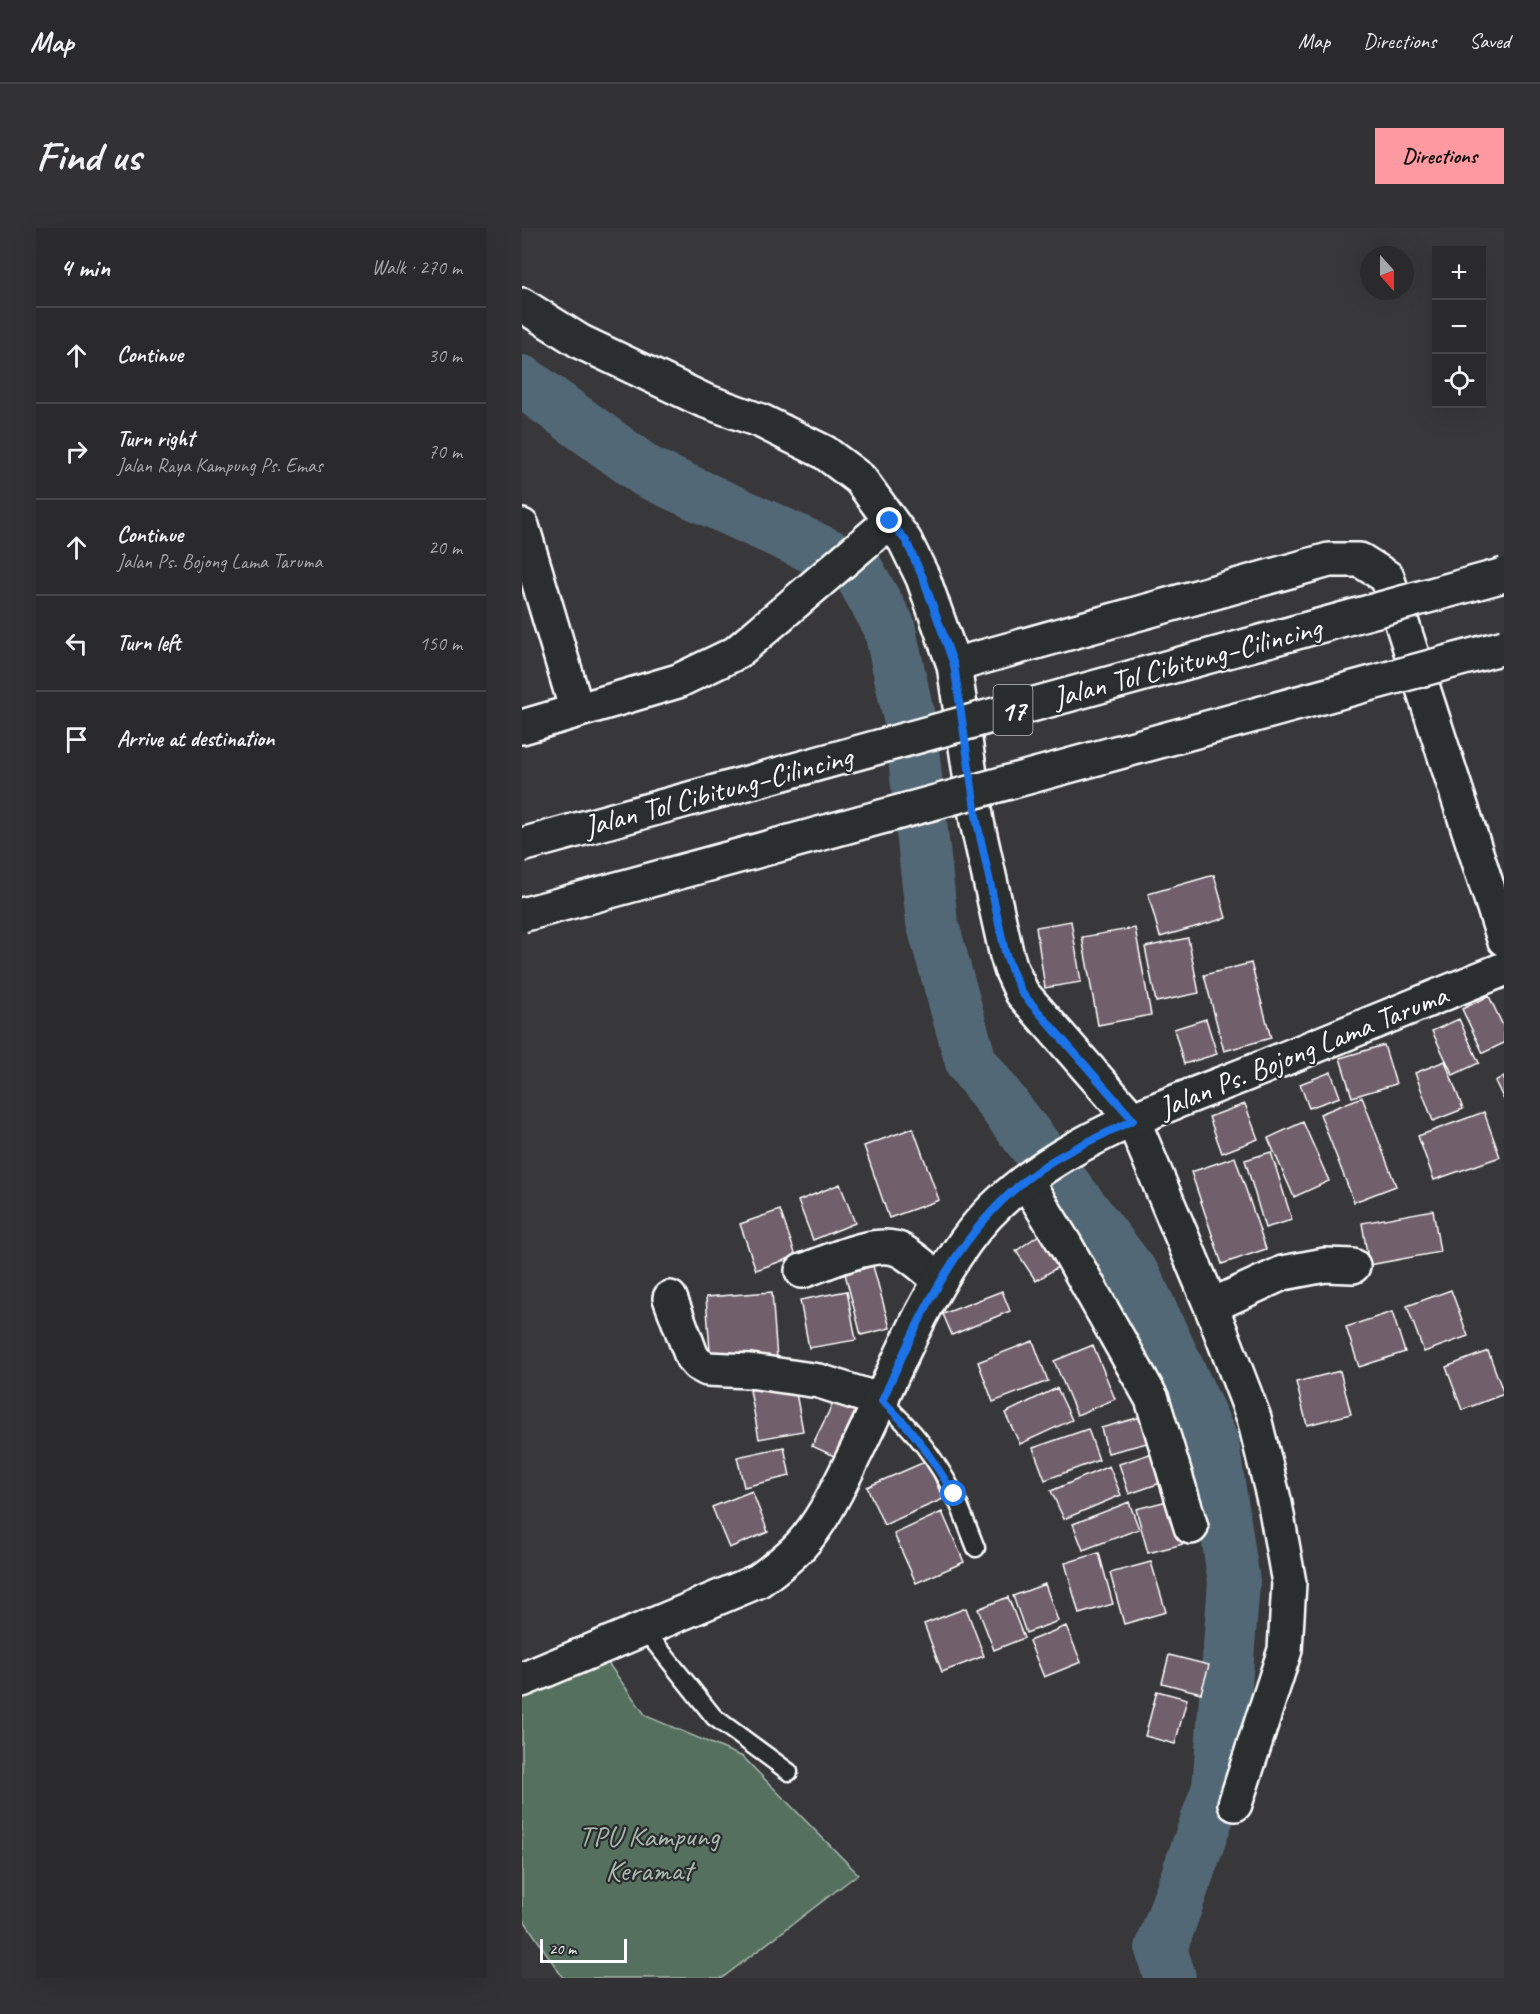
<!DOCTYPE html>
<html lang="en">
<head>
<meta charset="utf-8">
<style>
  body { margin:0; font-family:Caveat,sans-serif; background:#323134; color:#f1f3f6 }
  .controls { position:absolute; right:18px; top:18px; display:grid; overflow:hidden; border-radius:0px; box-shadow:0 6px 24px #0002 }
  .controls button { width:54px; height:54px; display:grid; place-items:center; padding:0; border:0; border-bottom:2px solid #464548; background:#2a292c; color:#f1f3f6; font:30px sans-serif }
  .compass { position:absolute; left:838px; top:18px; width:54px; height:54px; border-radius:50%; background:#2a292c; box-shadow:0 6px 24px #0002; rotate:159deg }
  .scale { position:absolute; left:18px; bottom:15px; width:87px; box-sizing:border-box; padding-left:6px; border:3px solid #fff; border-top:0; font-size:16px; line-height:21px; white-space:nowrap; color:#fff; -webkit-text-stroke:4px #2a2d2e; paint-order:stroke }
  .stop { position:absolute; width:18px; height:18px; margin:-14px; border:4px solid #1a73e8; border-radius:50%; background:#fff }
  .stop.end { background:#1a73e8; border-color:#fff; box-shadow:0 2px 6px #0008 }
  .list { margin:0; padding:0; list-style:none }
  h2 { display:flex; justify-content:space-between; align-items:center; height:78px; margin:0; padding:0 24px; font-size:26px }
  h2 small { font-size:20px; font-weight:400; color:#a5a6a9 }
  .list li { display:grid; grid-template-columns:39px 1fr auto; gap:18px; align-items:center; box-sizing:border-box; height:96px; padding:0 24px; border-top:2px solid #464548 }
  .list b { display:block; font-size:22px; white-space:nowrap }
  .list p { margin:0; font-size:20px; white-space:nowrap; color:#a5a6a9 }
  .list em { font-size:20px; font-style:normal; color:#a5a6a9 }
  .icon { flex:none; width:33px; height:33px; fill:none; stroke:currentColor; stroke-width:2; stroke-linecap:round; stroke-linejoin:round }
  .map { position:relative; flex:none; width:982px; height:1750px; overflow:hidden; border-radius:0px }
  header { display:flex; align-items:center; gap:36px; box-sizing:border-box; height:84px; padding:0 30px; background:#2a292c; border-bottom:2px solid #464548 }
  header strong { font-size:28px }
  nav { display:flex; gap:33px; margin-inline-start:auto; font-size:21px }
  .intro { display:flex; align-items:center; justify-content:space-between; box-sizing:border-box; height:144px; padding:0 36px }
  h1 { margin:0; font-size:42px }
  .button { padding:15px 27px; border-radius:0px; background:#ff9aa2; color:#111; font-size:21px; font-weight:700 }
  main { display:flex; gap:36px; padding:0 36px }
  aside { flex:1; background:#2a292c; border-radius:0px; box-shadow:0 6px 24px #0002 }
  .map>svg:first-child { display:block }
  .green { fill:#55705f; stroke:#aab8af; stroke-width:1.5 }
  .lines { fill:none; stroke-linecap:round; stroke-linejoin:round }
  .river { stroke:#526876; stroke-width:52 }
  .building { fill:#71616c; stroke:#fff; stroke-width:1.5 }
  .lane-casing { stroke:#fff; stroke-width:21 }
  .street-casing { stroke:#fff; stroke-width:38 }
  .primary-casing { stroke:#fff; stroke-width:38 }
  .lane { stroke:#2a2d2e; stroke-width:16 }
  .street { stroke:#2a2d2e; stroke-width:33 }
  .primary { stroke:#2a2d2e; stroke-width:33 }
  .highway-bridge-casing { stroke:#fff; stroke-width:38; stroke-linecap:butt }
  .highway-bridge { stroke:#2a2d2e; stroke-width:33 }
  .route { stroke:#1a73e8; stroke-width:8 }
  .labels { text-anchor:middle; stroke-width:4.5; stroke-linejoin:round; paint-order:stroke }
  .shield { fill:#2a2d2e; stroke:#bfc0c0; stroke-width:1.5 }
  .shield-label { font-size:28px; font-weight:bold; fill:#fff }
  .street-label { font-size:30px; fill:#fff; stroke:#2a2d2e }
  .park-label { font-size:30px; fill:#aab8af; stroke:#2a2d2e }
</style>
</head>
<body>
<header>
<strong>Map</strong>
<nav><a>Map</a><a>Directions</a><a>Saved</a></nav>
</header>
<div class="intro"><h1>Find us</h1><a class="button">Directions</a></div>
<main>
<aside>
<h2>4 min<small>Walk · 270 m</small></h2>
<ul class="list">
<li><svg class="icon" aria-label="ahead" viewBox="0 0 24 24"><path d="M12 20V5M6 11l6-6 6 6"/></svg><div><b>Continue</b></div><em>30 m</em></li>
<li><svg class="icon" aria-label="right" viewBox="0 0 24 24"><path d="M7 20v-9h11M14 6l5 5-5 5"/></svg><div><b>Turn right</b><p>Jalan Raya Kampung Ps. Emas</p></div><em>70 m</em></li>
<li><svg class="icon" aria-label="ahead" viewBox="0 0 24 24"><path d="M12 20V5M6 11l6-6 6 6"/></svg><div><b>Continue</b><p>Jalan Ps. Bojong Lama Taruma</p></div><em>20 m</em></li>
<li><svg class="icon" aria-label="left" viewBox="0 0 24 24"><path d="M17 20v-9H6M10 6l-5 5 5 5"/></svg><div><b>Turn left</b></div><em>150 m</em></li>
<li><svg class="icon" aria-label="arrive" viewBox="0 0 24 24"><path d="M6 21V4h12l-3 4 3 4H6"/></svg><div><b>Arrive at destination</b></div></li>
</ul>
</aside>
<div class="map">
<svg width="982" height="1750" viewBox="0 0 982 1750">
  <rect width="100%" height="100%" fill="#38373a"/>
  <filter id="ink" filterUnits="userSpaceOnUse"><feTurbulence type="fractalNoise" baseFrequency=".0167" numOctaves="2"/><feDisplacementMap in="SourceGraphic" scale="12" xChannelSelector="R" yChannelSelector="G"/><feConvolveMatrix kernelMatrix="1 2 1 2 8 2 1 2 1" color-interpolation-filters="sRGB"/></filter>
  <g filter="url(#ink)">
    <!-- green -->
    <path class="green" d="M86,1435L124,1488L221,1529L336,1646L200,1750H41L0,1689V1470Z"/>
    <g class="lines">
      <!-- river -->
      <path class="river" d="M0,153L125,244L334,339L367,398L388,494L410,694L449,834L615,1052L691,1215L712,1354L696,1560L639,1721L648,1750"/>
    </g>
    <!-- building -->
    <path class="building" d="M692,647L704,690L638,709L626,666Z
      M549,693L559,754L523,760L514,699Z
      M613,700L629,787L576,797L560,709Z
      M666,710L677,765L634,774L623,719Z
      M729,735L749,810L702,823L682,747Z
      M967,768L982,800V815L961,825L940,781Z
      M684,791L695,826L662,836L652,801Z
      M937,791L957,835L931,847L910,803Z
      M862,817L874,856L830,869L818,830Z
      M923,833L941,881L911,893L893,845Z
      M809,844L818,869L787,880L778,856Z
      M982,848V872L973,853Z
      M840,869L874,958L832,974L798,886Z
      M723,876L736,911L700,925L687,889Z
      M962,884L978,929L912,952L896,908Z
      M781,894L807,953L772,969L746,910Z
      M391,900L417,972L367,990L342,918Z
      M749,924L770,992L743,1000L723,932Z
      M713,929L744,1021L700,1036L669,944Z
      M318,956L333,995L291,1012L276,973Z
      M258,982L274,1028L234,1042L218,996Z
      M911,982L918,1024L847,1037L840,995Z
      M521,1004L542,1035L514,1053L494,1023Z
      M351,1038L368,1100L339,1107L323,1046Z
      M929,1062L946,1108L902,1124L885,1078Z
      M325,1063L334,1112L287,1120L278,1072Z
      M480,1063L488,1083L430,1107L421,1086Z
      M250,1064L255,1131L189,1136L184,1069Z
      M870,1084L883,1124L837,1139L824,1099Z
      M511,1113L526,1153L471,1174L456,1134Z
      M571,1117L593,1171L555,1187L532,1133Z
      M966,1123L982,1166L940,1182L924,1139Z
      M818,1143L829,1186L785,1197L774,1154Z
      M272,1154L281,1203L237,1211L228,1162Z
      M535,1160L550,1192L498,1216L483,1185Z
      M312,1173L345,1188L323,1233L290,1218Z
      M626,1187L633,1213L586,1225L579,1200Z
      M566,1201L577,1232L523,1252L511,1220Z
      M262,1219L268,1248L222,1259L215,1229Z
      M643,1221L653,1250L607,1266L597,1236Z
      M405,1233L421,1271L362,1297L345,1259Z
      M587,1238L599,1267L542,1291L529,1263Z
      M230,1263L246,1304L207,1320L190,1279Z
      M653,1271L665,1315L626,1325L614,1281Z
      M607,1274L617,1301L561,1322L551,1296Z
      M420,1284L442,1334L394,1355L372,1306Z
      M577,1325L591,1376L557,1386L543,1335Z
      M629,1334L644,1384L602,1396L588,1345Z
      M523,1356L536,1393L504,1405L491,1368Z
      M486,1369L502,1410L472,1422L456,1381Z
      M444,1380L462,1428L420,1444L402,1396Z
      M544,1398L559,1434L522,1449L507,1413Z
      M647,1427L687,1437L679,1465L640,1455Z
      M635,1463L665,1471L653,1516L623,1508Z"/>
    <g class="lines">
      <!-- lane casing -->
      <g class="lane-casing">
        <path id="lane" d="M360,1173C389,1199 416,1233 433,1268C441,1285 447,1303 454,1320
          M121,1400L192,1489L267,1544"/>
      </g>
      <!-- street casing -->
      <g class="street-casing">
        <path id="street" d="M0,77L59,114L181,172L239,193L302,224L338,251L383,313L401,350L432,437L455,594L484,724L489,741L500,765L611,892L689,1078L761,1045L803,1037L831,1038
          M0,298L55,483
          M432,437L807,332H838L865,349L982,711
          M0,499L156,453L214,425L368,293
          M504,953L544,1018L630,1171L669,1299
          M280,1043C305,1035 356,1009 380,1023C394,1031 406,1043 418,1052
          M148,1070L170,1129L176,1136L185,1141L228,1143L297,1153L360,1173
          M689,1078L732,1190L753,1276L767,1355L763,1422L713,1576"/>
      </g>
      <!-- primary casing -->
      <g class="primary-casing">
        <path id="primary" d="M0,1452L236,1353C251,1342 266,1331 279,1317C301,1293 316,1260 331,1230C367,1158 396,1080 443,1014C510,919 639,881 742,839C822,806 902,774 982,741"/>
      </g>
      <!-- lane -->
      <use href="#lane" class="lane"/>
      <!-- street -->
      <use href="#street" class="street"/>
      <!-- primary -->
      <use href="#primary" class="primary"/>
      <!-- highway-bridge casing -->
      <g class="highway-bridge-casing">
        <path id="highway-bridge" d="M0,617L982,347
          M0,687L982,419"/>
      </g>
      <!-- highway-bridge -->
      <use href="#highway-bridge" class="highway-bridge"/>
    </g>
  </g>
  <g class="lines" filter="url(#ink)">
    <!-- route -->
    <path class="route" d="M368,293L384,313L401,350L432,437L455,594L483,724L489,741L500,765L611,892C580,908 546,921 518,941C437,998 399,1086 360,1173C392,1201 409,1230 432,1266"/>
  </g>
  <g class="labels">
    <!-- shield labels -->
    <rect class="shield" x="471.5" y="457" width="39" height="50" rx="4.5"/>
    <g class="shield-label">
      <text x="491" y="492">17</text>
    </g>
    <!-- street labels -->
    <g class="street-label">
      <text transform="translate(665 434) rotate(-15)" y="10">Jalan Tol Cibitung–Cilincing</text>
      <text transform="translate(196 563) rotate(-15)" y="10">Jalan Tol Cibitung–Cilincing</text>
      <text transform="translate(781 823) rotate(-22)" y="10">Jalan Ps. Bojong Lama Taruma</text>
    </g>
    <!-- park labels -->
    <g class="park-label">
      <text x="127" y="1618">TPU Kampung<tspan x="127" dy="34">Keramat</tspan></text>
    </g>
  </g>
</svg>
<div class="controls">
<button>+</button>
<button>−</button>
<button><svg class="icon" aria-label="locate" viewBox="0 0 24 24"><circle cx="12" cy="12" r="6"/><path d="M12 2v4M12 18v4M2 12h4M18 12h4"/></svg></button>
</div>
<svg class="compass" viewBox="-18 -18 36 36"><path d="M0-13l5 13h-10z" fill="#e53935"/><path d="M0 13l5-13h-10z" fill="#a5a6a9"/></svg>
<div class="scale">20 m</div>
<div class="stop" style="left:432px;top:1266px"></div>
<div class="stop end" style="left:368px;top:293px"></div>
</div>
</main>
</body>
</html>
